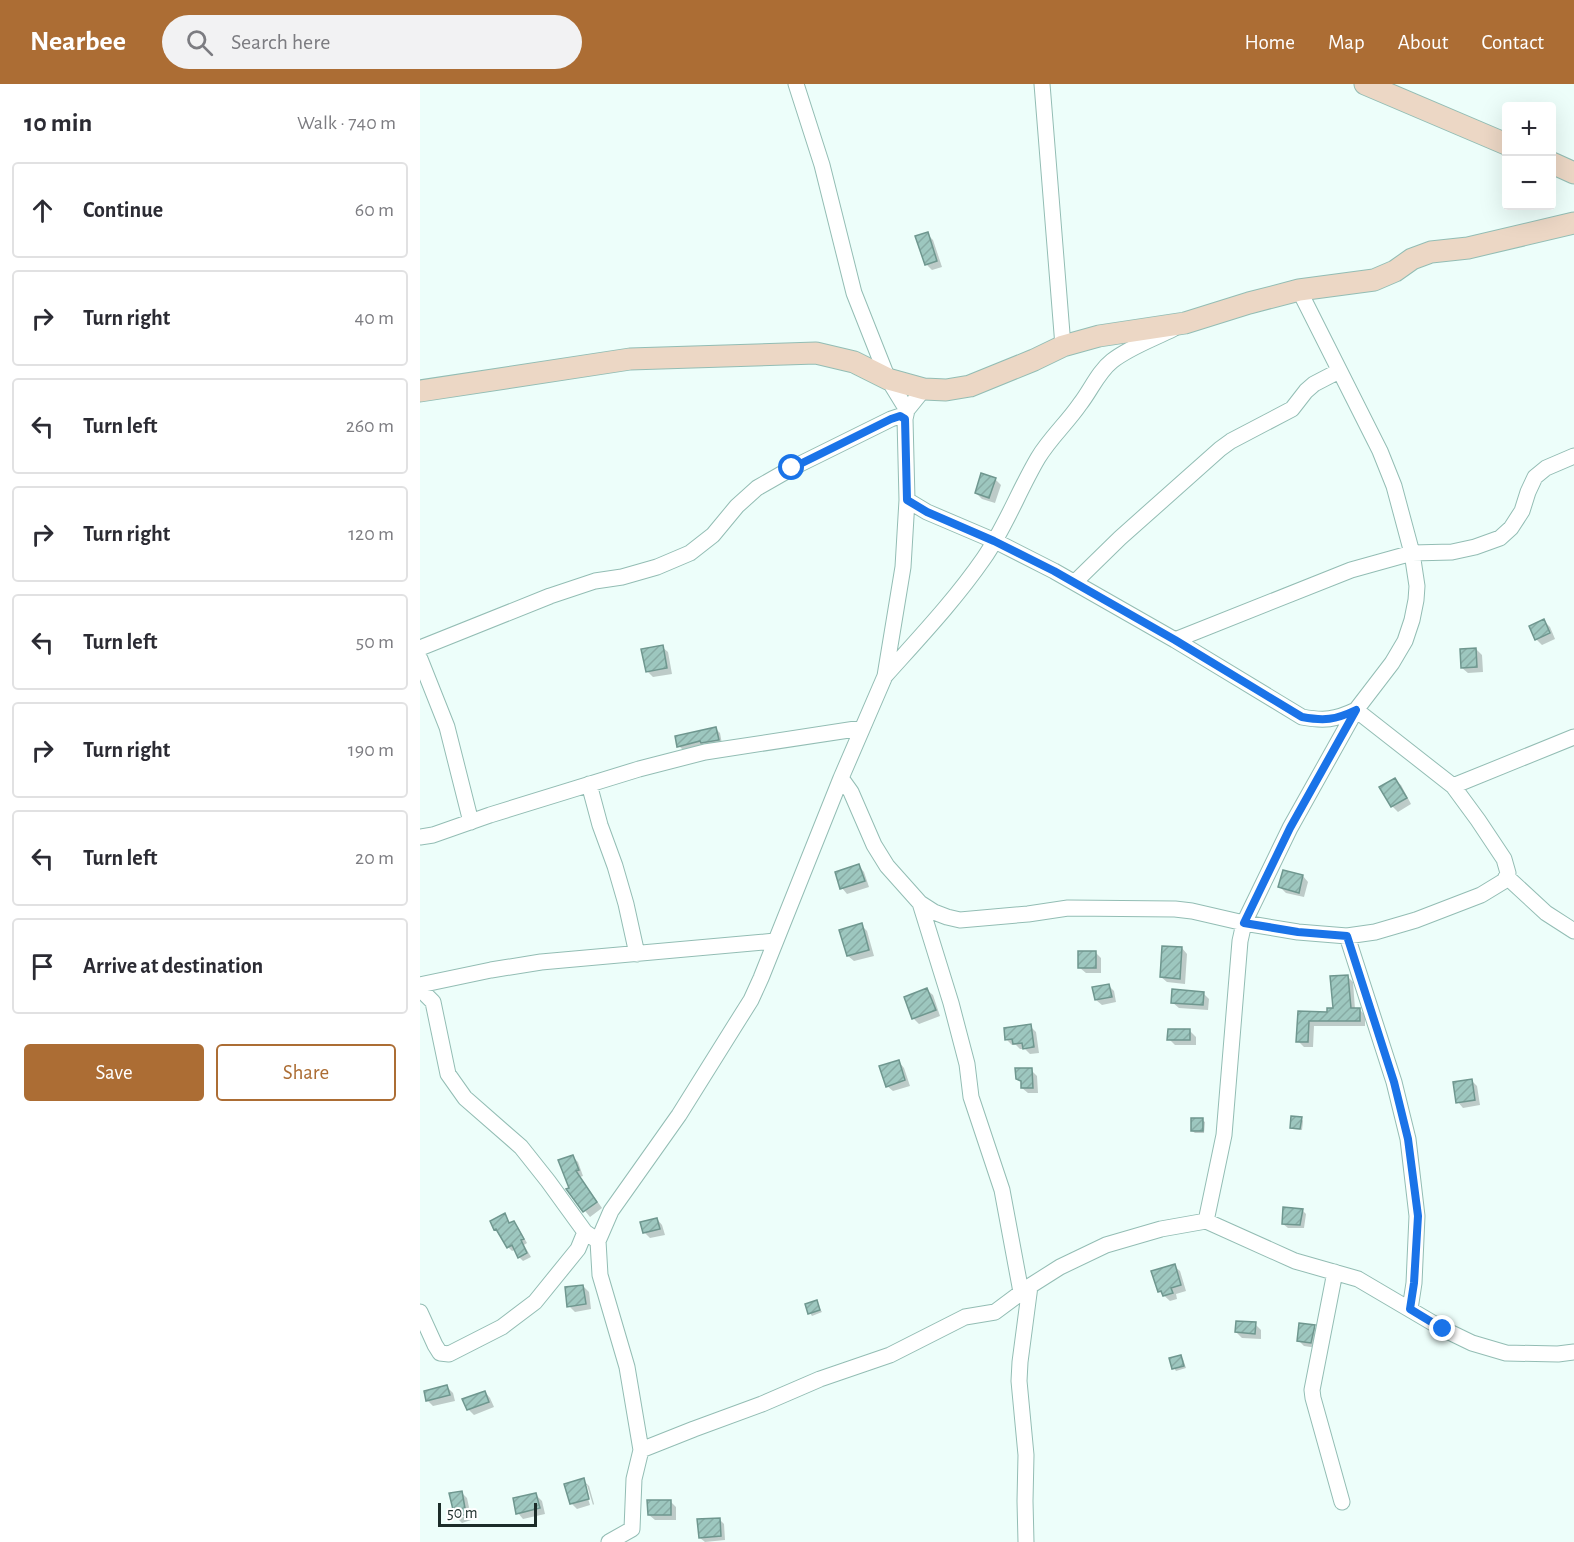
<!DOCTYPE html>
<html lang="en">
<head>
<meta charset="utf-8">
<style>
  body { margin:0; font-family:"Alegreya Sans",sans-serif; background:#f2f2f3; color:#2b2b33 }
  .controls { position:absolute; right:18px; top:18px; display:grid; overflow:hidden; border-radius:6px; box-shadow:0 6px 24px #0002 }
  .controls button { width:54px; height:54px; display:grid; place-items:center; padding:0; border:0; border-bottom:2px solid #e1e1e2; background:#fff; color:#2b2b33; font:30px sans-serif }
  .scale { position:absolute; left:18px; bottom:15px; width:99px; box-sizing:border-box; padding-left:6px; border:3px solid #1c2c29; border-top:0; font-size:16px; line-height:21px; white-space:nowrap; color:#1c2c29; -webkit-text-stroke:4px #fff; paint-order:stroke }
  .stop { position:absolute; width:18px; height:18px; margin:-14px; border:4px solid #1a73e8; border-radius:50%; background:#fff }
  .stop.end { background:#1a73e8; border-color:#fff; box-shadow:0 2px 6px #0008 }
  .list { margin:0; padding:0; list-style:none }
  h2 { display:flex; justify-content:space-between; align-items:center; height:78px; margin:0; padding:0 24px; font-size:26px }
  h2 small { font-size:20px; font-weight:400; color:#7c7c81 }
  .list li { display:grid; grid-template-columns:39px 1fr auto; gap:18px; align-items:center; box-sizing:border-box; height:96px; margin:0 12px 12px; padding:0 12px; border:2px solid #e1e1e2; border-radius:6px }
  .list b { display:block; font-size:22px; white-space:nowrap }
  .list em { font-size:20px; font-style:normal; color:#7c7c81 }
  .actions { display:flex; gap:12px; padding:18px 24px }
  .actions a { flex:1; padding:14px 0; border:2px solid #ac6d34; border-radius:6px; text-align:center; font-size:21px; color:#ac6d34 }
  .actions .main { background:#ac6d34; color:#fff }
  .icon { flex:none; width:33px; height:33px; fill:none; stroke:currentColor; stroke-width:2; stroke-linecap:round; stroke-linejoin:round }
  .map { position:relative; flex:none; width:1154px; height:1458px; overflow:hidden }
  header { display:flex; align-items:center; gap:36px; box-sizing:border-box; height:84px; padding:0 30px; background:#ac6d34; color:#fff }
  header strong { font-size:28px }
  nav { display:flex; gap:33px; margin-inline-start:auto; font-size:21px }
  .search { width:420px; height:54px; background:#f2f2f3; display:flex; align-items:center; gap:15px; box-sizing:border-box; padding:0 21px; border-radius:33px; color:#7c7c81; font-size:22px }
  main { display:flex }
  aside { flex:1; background:#fff }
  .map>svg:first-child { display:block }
  .shadow { fill:#0003 }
  .building { fill:url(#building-hatch); stroke:#6f978f; stroke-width:1.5 }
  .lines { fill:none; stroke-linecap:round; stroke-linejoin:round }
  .street-casing { stroke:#93bdb4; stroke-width:17 }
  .secondary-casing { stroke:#93bdb4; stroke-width:23 }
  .street { stroke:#fff; stroke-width:15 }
  .secondary { stroke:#ecd7c5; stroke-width:21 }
  .route { stroke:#1a73e8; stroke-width:8 }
</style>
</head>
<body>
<header>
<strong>Nearbee</strong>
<div class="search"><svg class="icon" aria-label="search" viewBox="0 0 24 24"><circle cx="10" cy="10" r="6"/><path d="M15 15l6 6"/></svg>Search here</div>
<nav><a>Home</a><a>Map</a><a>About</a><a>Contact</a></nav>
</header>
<main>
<aside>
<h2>10 min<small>Walk · 740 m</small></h2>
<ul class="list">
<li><svg class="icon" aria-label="ahead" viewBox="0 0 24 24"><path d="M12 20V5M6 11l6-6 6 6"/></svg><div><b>Continue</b></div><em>60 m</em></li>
<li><svg class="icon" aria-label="right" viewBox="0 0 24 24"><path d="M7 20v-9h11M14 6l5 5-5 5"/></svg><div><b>Turn right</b></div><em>40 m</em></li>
<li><svg class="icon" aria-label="left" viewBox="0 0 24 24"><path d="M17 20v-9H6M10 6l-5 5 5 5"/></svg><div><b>Turn left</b></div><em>260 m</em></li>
<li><svg class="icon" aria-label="right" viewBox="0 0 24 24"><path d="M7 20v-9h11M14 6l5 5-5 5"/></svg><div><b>Turn right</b></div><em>120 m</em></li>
<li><svg class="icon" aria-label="left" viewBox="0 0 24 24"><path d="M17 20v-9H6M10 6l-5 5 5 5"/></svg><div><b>Turn left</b></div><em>50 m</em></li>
<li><svg class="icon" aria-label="right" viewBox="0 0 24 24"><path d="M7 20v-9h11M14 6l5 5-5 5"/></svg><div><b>Turn right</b></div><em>190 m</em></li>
<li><svg class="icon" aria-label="left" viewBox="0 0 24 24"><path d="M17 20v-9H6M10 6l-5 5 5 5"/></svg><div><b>Turn left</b></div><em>20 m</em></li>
<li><svg class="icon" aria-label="arrive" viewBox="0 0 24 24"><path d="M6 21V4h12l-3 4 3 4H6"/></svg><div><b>Arrive at destination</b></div></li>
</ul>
<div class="actions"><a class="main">Save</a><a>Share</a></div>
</aside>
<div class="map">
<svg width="1154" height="1458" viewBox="0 0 1154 1458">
  <defs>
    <pattern id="building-hatch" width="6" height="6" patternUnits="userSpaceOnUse" patternTransform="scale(1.5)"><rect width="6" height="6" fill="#9dc7bf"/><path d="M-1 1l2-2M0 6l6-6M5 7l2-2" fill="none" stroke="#87aba4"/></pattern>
  </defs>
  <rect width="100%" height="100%" fill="#edfefa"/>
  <!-- shadow -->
  <path class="shadow" d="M507,150L513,156L522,183L512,186L507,181L497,153Z
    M575,395L581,401L575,419L562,415L556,409Z
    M1124,537L1130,543L1135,555L1122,561L1116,555Z
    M242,563L248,568L252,590L233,593L227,587Z
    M1056,565L1062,571L1063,588L1048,589L1042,584Z
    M295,644L300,649L302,660L263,666L259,662Z
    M975,696L981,701L991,720L978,728L972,722Z
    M439,782L444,788L449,803L427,810L422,804Z
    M883,792L888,798L884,813L866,809L860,803Z
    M441,841L447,847L454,872L434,877L428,872Z
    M762,864L767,870L765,900L747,898L741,893Z
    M675,868L681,874V889H666L660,884Z
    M927,892L933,898L935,925H939L945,931V942H894L893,963H884L878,957L879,928L908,930L915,925Z
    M688,901L694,907L696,918L682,921L676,916Z
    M507,906L513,911L520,932L499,940L493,934Z
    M783,909L789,915L788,926L759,924L753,919Z
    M610,942L616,948L619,969L610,970L605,965H600L596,961H592L587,956Z
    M770,947L776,953V961H755L749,955Z
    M479,978L484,984L490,1002L473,1007L467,1002Z
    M611,986L617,992L618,1009H608L602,1004V999L597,995Z
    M1052,997L1057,1002L1060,1021L1043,1024L1038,1018Z
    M881,1034L883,1037L882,1046L874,1045L871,1043Z
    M782,1036L785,1038L784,1049H775L772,1047Z
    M153,1073L158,1078L163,1092L160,1093L182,1124L170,1133L148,1106L150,1104Z
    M882,1126L886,1130L884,1144H868L863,1140Z
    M84,1131L91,1140L93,1138L98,1143L107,1159L104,1161L111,1173L103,1177L99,1173L95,1166L92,1167L88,1163L75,1145Z
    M237,1135L242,1141L245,1151L230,1154L224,1148Z
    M754,1182L760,1187L766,1207L756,1210L757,1215L750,1217L739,1207Z
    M163,1202L169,1208L171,1225L155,1228L149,1222Z
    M396,1218L402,1228L392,1232L390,1229Z
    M835,1240L841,1246V1255L822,1254L816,1248Z
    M894,1242L900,1248L897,1264L884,1262L878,1256Z
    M761,1272L763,1275L766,1284L756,1287L754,1284Z
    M27,1303L33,1309L35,1317L13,1322L8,1317L6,1308Z
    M65,1308L70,1314L74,1323L54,1331L48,1325Z
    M163,1396L169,1402L174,1420L173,1421L167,1401H164L170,1421L157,1425L151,1419Z
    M41,1408L47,1414L50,1428L38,1431V1434L50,1431L51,1436L42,1439L36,1433Z
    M116,1411L122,1417L125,1430L103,1435L98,1429Z
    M250,1417L256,1423V1436H235L229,1431Z
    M300,1436L304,1440L305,1456L285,1458L280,1454Z"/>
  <!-- building -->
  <path class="building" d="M508,148L517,177L505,181L495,152Z
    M561,389L576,394L569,414L555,409Z
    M1124,535L1130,549L1115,556L1109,542Z
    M243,561L247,584L226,588L221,565Z
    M1056,564L1057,583L1041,584L1040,565Z
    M296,643L299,656L281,659L280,657L257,663L255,652Z
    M975,694L987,714L971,723L959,703Z
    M439,780L445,797L420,805L415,788Z
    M863,786L883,791L879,809L858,803Z
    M442,839L449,866L427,872L419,846Z
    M742,862L762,863L760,895L740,893Z
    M658,867H676V884H658Z
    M928,891L931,924H940V937H889L888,958H876L878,927L907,928V924H913L910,892Z
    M689,900L692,913L675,916L672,903Z
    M507,904L516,926L492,935L484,913Z
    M752,905L784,908L783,921L751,919Z
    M611,940L614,963L603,965L602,959L593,960L592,955L585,956L584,944Z
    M748,945H770V956H747Z
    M479,976L485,996L466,1003L459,982Z
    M595,984H612L613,1004H601V997L596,995Z
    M1052,995L1055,1016L1036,1019L1033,998Z
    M871,1032L882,1033L880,1045L870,1044Z
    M771,1034H783V1047H771Z
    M153,1071L159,1086L156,1087L177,1118L163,1128L146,1105L149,1104L138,1076Z
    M863,1123L883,1125L880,1141L862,1140Z
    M85,1129L89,1139L94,1137L104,1155L101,1156L107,1169L98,1174L92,1161L87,1164L76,1145L74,1146L70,1137Z
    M237,1134L240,1145L223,1149L220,1138Z
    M755,1180L761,1201L751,1204L753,1209L743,1212L741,1207L738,1208L731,1187Z
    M163,1201L166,1220L147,1223L145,1203Z
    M397,1216L400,1226L388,1230L385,1220Z
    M816,1237L836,1238L835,1250L815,1248Z
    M879,1239L895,1241L891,1259L877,1257Z
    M761,1271L764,1282L752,1285L749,1274Z
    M27,1301L30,1311L6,1317L4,1307Z
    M65,1307L69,1318L47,1326L42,1315Z
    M164,1394L169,1415L150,1420L144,1400Z
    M42,1407L46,1430L35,1434L29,1409Z
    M116,1409L120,1424L96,1430L93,1414Z
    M227,1416H251V1431H228Z
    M300,1434L301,1452L279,1454L277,1435Z"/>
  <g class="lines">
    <!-- street casing -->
    <g class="street-casing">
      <path id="street" d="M376,0L402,81L434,209L468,295L487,326
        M622,0L643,262
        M655,498L700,454L800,365L811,357L872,325L886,307L894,300L919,287
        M755,556L931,486L992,469L1032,468L1055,463L1080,454L1091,444L1102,427L1108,408L1115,393L1126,384L1154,372
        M0,564L130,512L175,497L202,493L237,483L270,469L293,451L317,422L337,404L372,384L471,335L480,332L485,335
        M0,575L27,643L51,738
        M465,592C499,554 535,516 564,474C586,442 599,406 618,374C630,354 647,339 660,320C671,306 678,288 692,277C710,263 733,255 753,245
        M421,694L431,708L454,761L467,782L500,819L514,828L527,833L540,836L608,830L648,824L755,825L772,827L824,839L878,848L927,852L955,848L996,836L1061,811L1084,797L1088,789L1084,775L1058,736L1033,702L936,626C915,636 904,637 882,633L755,556L634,487L575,457L507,428L487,416
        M169,700L180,741L195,782L206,820L217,870
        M1033,702L1154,653
        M0,753L13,751L70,731L219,685L285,668L442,644
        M1087,793L1126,829L1154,847
        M500,819L531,919L547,980L551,1013L582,1106L601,1208
        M927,852L974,998L988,1055L997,1132L994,1199L990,1225
        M0,901L71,886L121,878L355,857
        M0,905L13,918L28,990L45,1014L101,1063L128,1097L165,1148L178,1157
        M786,1137L804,1051L820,857L824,839L870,744L936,626L972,579L985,557L992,536L996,516L997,502L992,469L974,402L960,367L879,206
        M915,1188L892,1306L893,1314L922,1418
        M0,1228L15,1261L20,1269L29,1270L82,1243L115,1218L158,1165L165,1148
        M221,1366L274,1345L342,1320L400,1295L470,1271L545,1233L575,1228L610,1202L640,1183L686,1161L741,1145L786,1137L875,1177L938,1195L1023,1245L1052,1259L1086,1269L1138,1270L1154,1268
        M189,1458L212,1445L214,1395L221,1366L207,1283L180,1191L178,1157L191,1127L259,1031L314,943L331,916L341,894L421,694L465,592L483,483L487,416L485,335L487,326L504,305
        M606,1458L605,1417L606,1371L599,1297L600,1278L610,1202"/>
    </g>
    <!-- secondary casing -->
    <g class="secondary-casing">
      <path id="secondary" d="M945,0L1086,60
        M1132,79L1154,89
        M0,307L210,275L396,269L434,278L468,295L504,305L526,306L550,302L614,276L643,262L679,252L765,239L829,219L879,206L954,196L975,187L992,175L1011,168L1048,164L1154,139"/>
    </g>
    <!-- street -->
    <use href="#street" class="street"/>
    <!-- secondary -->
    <use href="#secondary" class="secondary"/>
  </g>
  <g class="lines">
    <!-- route -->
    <path class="route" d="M372,384L471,335L480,332L485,335L487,416L507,428L574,457L634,487L755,556L882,633C904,637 915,636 936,626L870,744L824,839L878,848L927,852L974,998L988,1055L998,1132L994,1199L990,1225L1023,1245"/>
  </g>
</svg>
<div class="controls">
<button>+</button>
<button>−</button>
</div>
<div class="scale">50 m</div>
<div class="stop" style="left:372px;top:384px"></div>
<div class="stop end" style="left:1023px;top:1245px"></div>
</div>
</main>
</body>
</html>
